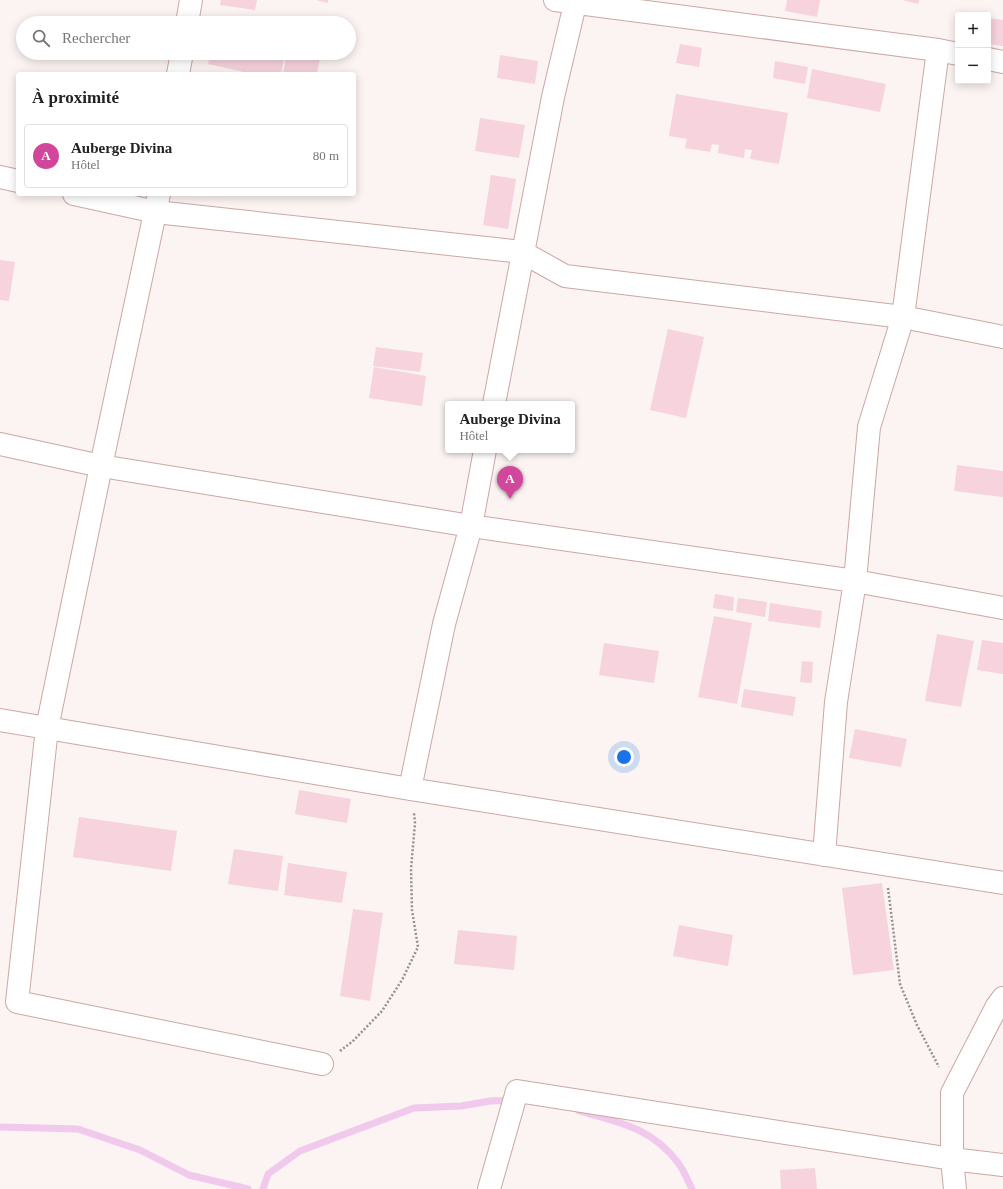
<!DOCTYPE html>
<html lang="fr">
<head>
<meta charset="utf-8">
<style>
  body { margin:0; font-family:"Times New Roman",serif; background:#f2f2f2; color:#222 }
  .controls { position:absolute; right:12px; top:12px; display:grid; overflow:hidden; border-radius:4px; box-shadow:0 2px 10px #0003 }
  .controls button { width:36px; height:36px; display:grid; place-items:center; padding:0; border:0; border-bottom:1px solid #e0e0e0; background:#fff; color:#222; font:20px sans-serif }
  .you { position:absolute; left:624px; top:757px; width:14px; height:14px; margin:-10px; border:3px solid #fff; border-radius:50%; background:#1a73e8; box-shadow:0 0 0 6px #1a73e833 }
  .badge { display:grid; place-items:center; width:26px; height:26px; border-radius:50%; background:#ea580c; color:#fff; font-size:13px; font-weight:700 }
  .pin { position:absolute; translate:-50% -33px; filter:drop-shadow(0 1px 2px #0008) }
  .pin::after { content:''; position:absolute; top:21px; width:14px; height:12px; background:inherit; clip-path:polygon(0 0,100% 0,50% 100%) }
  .popup { position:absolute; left:445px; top:401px; width:130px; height:52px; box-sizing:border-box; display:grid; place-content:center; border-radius:4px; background:#fff; filter:drop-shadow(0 1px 3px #0005); font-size:13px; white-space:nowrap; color:#767676 }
  .popup b { font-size:15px; color:#222 }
  .popup::after { content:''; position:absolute; left:50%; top:100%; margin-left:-8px; border:8px solid transparent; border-top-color:#fff }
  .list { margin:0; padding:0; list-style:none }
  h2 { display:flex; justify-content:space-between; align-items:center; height:52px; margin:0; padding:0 16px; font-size:17px }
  h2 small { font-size:13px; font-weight:400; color:#767676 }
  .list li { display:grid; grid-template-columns:26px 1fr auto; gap:12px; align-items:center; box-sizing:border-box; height:64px; margin:0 8px 8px; padding:0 8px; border:1px solid #e0e0e0; border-radius:4px }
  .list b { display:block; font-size:15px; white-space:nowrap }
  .list p { margin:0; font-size:13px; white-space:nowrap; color:#767676 }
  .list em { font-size:13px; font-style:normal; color:#767676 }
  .icon { flex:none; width:22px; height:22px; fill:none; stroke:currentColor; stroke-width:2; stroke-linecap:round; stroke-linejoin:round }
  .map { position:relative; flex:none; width:1003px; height:1189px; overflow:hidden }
  .search { position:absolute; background:#fff; box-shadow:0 2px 10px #0003; left:16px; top:16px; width:340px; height:44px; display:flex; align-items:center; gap:10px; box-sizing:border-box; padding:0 14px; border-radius:22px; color:#767676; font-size:15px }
  .panel { position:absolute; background:#fff; box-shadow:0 2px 10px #0003; left:16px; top:72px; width:340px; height:124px; border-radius:4px }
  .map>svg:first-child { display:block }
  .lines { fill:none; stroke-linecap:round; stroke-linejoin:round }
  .stream { stroke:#f0c9ed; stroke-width:7 }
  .building { fill:#f6d3dd }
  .minor-casing { stroke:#cba8a3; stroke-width:24 }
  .path { stroke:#998f8d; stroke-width:2.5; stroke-dasharray:2 2; stroke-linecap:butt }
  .minor { stroke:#fff; stroke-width:22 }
</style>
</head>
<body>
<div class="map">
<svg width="1003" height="1189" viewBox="0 0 1003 1189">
  <rect width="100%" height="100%" fill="#fbf4f2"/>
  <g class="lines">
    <!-- stream -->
    <path class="stream" d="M579,1111C619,1122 653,1128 679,1164C684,1171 688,1181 692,1189
      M0,1127L78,1129L140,1150L189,1175L248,1189
      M263,1189L268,1174L300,1151L414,1108L461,1106L490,1101L513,1100"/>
  </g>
  <!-- building -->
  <path class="building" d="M221,0H257L255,10L220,5Z
    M316,0H328V3Z
    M787,0H820L817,17L785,11Z
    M903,0H919L918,4Z
    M988,18L1003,20V46L988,44Z
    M680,44L702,48L699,67L676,63Z
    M211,53H285L281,74H253L208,64Z
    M287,53H321L317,74H283Z
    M500,55L538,61L535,84L497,78Z
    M775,61L808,67L805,84L773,78Z
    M812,69L886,84L880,112L807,98Z
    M676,94L788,113L779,164L750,159L752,150L745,149L744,158L718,153L719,145L712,144L710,152L685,148L687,139L669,136Z
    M480,118L525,125L519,158L475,151Z
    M491,175L516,179L508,229L483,225Z
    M0,260L15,262L9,301L0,300Z
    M668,329L704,337L686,418L650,410Z
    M376,347L423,353L420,372L373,366Z
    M374,367L426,376L422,406L369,398Z
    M957,465L1003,471V497L954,491Z
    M715,594L734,597L733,611L713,608Z
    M738,598L767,602L765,617L736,612Z
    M770,603L822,611L820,628L768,621Z
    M714,616L752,623L737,704L698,697Z
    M937,634L974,641L961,707L925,701Z
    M982,640L1003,643V674L977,670Z
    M604,643L659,651L654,683L599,675Z
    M802,661L813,662L812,683L800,682Z
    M744,689L796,697L793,716L741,707Z
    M855,729L907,739L901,767L849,758Z
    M299,790L351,799L347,823L295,814Z
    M79,817L177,831L171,871L73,857Z
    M234,849L283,856L278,891L228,884Z
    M288,863L347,872L342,903L284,895Z
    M882,883L894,970L853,975L842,888Z
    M353,909L383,913L370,1001L340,996Z
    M679,925L733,935L728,966L673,956Z
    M458,930L517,936L514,970L454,964Z
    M815,1168L817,1189H781L780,1170Z"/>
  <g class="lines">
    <!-- minor casing -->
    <g class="minor-casing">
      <path id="minor" d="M555,0L938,50L958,54
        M187,23L191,0
        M988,59L1003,62
        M178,74L182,53
        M0,177L18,181
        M74,194L156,212L522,252L565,276L903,317L1003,337
        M494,404L553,97L576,0
        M0,444L101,466L471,526L855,581L1003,608
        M0,720L47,728L101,466L159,194
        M410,789L444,624L471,526L485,450
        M824,855L836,702L855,581L869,427L903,317L938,50
        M322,1064L17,1002L47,728L410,789L1003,883
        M489,1189L517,1091L952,1159L1003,1165
        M955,1189L952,1159V1093L997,1006L1003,998"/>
    </g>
    <!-- path -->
    <path class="path" d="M888,888L900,984L917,1025L939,1067
      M340,1051L353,1041L382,1011L402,980L418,947L412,910L411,869L415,823L414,813"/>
    <!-- minor -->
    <use href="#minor" class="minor"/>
  </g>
</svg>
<div class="controls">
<button>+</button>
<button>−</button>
</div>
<div class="you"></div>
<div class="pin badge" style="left:510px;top:499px;background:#d1479c">A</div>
<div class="popup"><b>Auberge Divina</b>Hôtel</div>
<div class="search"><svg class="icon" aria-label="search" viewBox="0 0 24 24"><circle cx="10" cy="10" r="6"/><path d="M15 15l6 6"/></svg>Rechercher</div>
<section class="panel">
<h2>À proximité<small></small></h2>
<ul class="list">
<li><span class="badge" style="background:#d1479c">A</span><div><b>Auberge Divina</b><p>Hôtel</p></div><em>80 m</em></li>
</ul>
</section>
</div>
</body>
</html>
